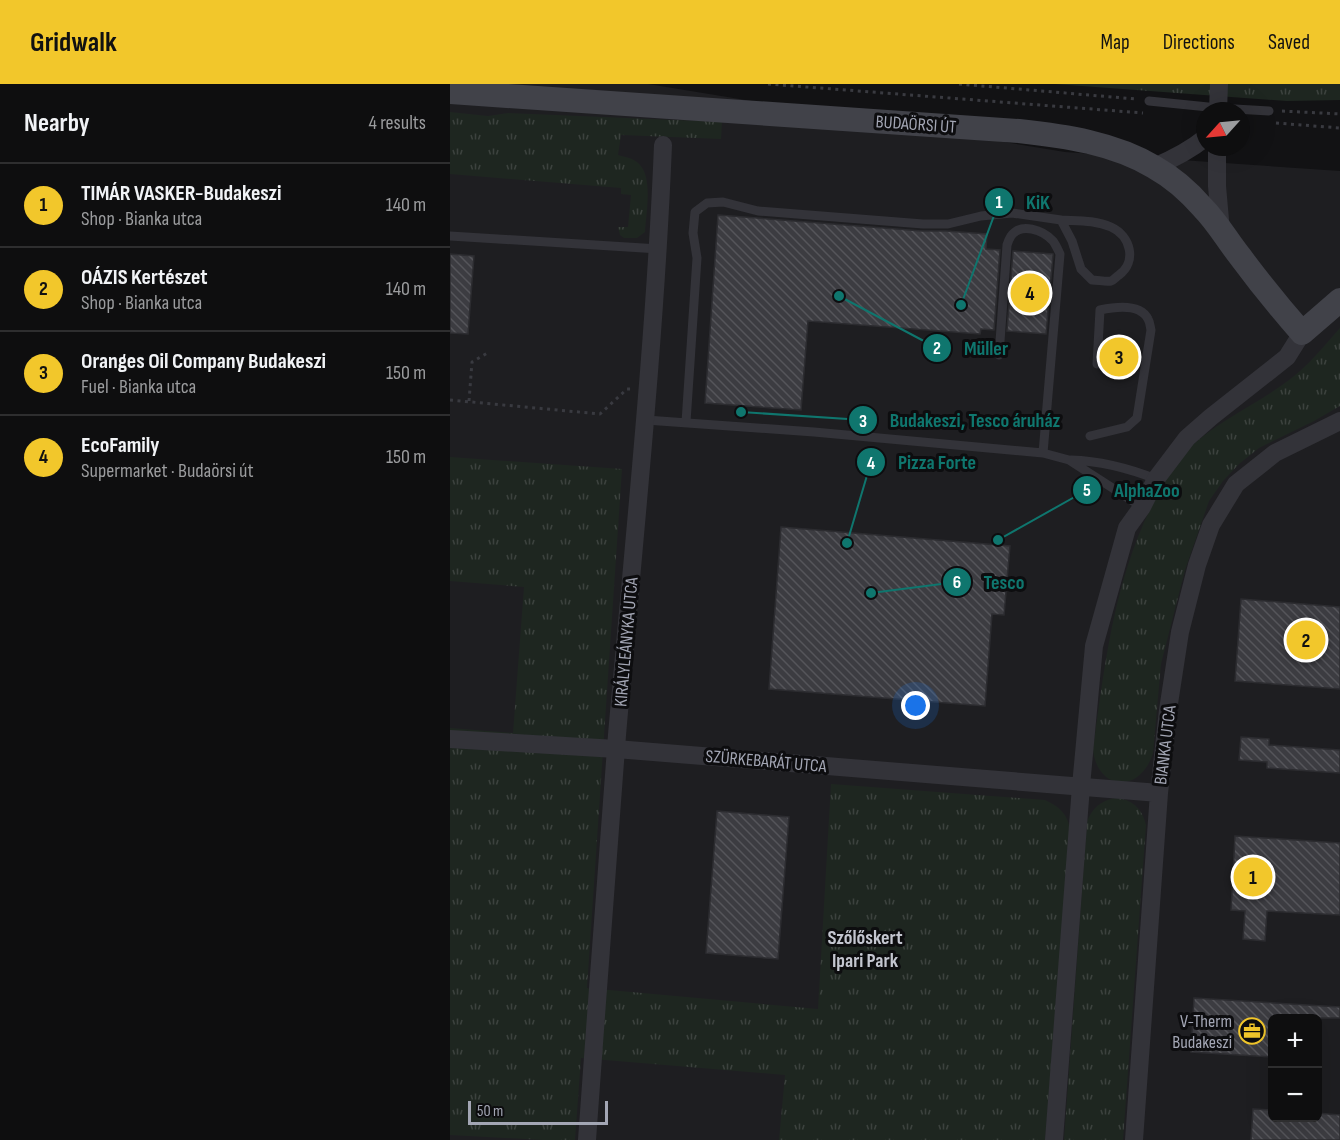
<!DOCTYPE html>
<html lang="en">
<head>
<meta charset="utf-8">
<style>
  body { margin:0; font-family:"Sofia Sans Condensed",sans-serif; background:#171718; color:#f1f3f6 }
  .controls { position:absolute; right:18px; bottom:18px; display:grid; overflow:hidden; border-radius:9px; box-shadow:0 6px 24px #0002 }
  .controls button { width:54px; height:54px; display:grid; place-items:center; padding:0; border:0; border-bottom:2px solid #2e2e2f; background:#0e0e0f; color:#f1f3f6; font:30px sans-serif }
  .compass { position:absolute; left:746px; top:18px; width:54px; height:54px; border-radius:50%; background:#0e0e0f; box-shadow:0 6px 24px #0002; rotate:243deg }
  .scale { position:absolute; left:18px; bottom:15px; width:140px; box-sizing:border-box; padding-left:6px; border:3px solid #a3a6b4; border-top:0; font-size:16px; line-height:21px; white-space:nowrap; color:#a3a6b4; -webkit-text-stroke:4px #0d0d0f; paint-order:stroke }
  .you { position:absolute; left:466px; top:622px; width:21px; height:21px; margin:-15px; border:4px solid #fff; border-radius:50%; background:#1a73e8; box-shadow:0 0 0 9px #1a73e833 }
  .badge { display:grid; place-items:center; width:39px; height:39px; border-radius:50%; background:#f2c72b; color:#111; font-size:20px; font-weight:700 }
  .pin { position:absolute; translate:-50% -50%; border:3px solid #fff; box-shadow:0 2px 6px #0006 }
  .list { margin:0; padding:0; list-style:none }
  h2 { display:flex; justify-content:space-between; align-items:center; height:78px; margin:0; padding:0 24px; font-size:26px }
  h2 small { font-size:20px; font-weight:400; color:#9b9c9e }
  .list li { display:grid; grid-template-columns:39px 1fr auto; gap:18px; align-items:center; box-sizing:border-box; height:84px; padding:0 24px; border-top:2px solid #2e2e2f }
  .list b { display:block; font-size:22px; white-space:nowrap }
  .list p { margin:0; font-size:20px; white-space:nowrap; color:#9b9c9e }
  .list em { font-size:20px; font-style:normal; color:#9b9c9e }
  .map { position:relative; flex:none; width:890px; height:1056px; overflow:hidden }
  header { display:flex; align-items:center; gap:36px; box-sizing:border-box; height:84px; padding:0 30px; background:#f2c72b; color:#111 }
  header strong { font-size:28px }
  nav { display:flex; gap:33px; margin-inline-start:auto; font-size:21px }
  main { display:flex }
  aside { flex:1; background:#0e0e0f }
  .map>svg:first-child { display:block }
  .built { fill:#1e1e21; fill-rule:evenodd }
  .grass { fill:url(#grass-tufts) }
  .building { fill:url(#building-back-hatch); stroke:#2c2c30; stroke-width:1.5 }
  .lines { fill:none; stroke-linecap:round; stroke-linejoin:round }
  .path { stroke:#393a40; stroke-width:3; stroke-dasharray:3 4.5; stroke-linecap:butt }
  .lane { stroke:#333339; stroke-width:9 }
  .street { stroke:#333339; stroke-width:18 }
  .secondary { stroke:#414249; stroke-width:24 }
  .labels { text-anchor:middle; stroke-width:6; stroke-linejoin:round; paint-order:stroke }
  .street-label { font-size:18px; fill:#a3a6b4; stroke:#0d0d0f }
  .poi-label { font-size:18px; fill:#a3a6b4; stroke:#0d0d0f; text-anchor:end }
  .neighbourhood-label { font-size:20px; font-weight:bold; fill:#c4c6d0; stroke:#0d0d0f }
  .leader { fill:none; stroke:#0f766e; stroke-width:2 }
  .callout-dot { fill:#0f766e; stroke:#0d0d0f; stroke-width:2 }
  .mark-label { font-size:18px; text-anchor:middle; font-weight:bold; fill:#fff }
  .callout-label { font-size:20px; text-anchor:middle; font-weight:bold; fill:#0f766e; stroke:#0d0d0f; stroke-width:6; stroke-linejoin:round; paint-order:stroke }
</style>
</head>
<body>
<header>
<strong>Gridwalk</strong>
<nav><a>Map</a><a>Directions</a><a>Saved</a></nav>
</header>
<main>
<aside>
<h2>Nearby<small>4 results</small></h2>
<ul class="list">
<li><span class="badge">1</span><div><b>TIMÁR VASKER-Budakeszi</b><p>Shop · Bianka utca</p></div><em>140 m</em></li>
<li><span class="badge">2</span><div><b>OÁZIS Kertészet</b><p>Shop · Bianka utca</p></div><em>140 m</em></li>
<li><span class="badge">3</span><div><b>Oranges Oil Company Budakeszi</b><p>Fuel · Bianka utca</p></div><em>150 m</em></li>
<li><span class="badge">4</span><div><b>EcoFamily</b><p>Supermarket · Budaörsi út</p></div><em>150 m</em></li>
</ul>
</aside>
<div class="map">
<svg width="890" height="1056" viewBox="0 0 890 1056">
  <defs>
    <pattern id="grass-tufts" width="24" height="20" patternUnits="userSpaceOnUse" patternTransform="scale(1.5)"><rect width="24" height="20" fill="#1e2620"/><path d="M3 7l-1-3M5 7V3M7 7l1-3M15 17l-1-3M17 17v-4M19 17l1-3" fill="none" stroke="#3c423e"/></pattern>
    <pattern id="building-back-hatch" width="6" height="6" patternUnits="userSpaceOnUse" patternTransform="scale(1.5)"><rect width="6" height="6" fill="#3c3c41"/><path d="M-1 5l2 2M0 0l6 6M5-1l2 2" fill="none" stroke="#55555a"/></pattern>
  </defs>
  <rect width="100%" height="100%" fill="#121214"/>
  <!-- built -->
  <path class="built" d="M0,0H198L615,68L890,87V1056H0ZM822,934H868V1034H822Z"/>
  <!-- grass -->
  <path class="grass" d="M605,0H890V16L837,17Z
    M0,28L38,32L58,29L272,38L271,55L171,51L168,71C175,73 182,74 187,78C204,91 196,128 195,148L187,154H174L170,151L168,143H178L181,111L171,110V104L0,90Z
    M890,244V322L864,337L809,364L789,380L773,397L759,417L735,486L711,580L703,669C691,709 648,708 643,666C655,576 666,482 712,403C719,390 727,376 737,366C767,337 806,321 839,296C858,282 874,262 890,244Z
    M0,373L172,385L137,904L368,925L381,700L595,716C612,724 618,731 621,750L595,1056H329L335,991L131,974L125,1056H93L0,1051V644L63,649L74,503L0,497Z
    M665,714C682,715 692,724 696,741L673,1056H614L637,737C643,724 650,717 665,714Z"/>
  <!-- building -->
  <path class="building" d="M268,131L472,147H496L537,150L536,165L550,166L544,246L531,245L530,250L358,237L351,326L255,319Z
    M563,167L603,170V171L596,250L557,247Z
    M0,170L24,172L18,250L0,249Z
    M331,443L560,462L554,531L542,530L535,622L319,605Z
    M791,515L890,523V605L785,597Z
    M791,653L819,655V661L890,666V689L817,684V678L789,676Z
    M267,727L339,733L328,875L256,869Z
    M785,752L890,759V831L817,827L815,857L793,855L795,827L781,826Z
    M744,914L890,923V934H822V973L741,968Z
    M803,1025L822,1026V1034H867V1029L890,1031V1056H801Z"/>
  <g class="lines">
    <!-- path -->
    <path class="path" d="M318,0L693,29
      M509,0L686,15
      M832,27L890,30
      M826,39L890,44
      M0,316L150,330L177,305H181
      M19,317L22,278L39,268"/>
    <!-- lane -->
    <path class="lane" d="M699,17L768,24L819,27
      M0,152L209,165
      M549,271L557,161C558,158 559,155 561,152C571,138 593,146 603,157C606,161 608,166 610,170L593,369
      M196,336L364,348L593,369L619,376L692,423
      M236,338L247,174L243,149L245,128L257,119L273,118L308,127L473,140H498L531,132L562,129L611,136L622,157L631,185L642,196C648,196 656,198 661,197C664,196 666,193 669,191C687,178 681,152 661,143C645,136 628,137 611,136
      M640,352L677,343L687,334L701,246C700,242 700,238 698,235C690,219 664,223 650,226L647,280
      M621,376C651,377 678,384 706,395"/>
    <!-- street -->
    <path class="street" d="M768,27L769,0
      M767,63V102L771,147
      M704,83C723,75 739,67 755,54
      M0,655L166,665L709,709
      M137,1056C147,921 156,786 167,651C184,454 205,258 213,61
      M604,1056L631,702L644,562L677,444L692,423L706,395L737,354L761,333L837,273L852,249
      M684,1056L709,709L718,626L730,548L747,481L761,441L786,400L825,369L890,337"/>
    <!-- secondary -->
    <path class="secondary" d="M0,8L569,47C615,52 664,59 704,83C722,93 740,109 753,124C767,138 777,156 789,171C809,198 830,224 852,249L890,216"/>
  </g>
  <!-- icons -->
  <defs>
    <g id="office-ring" transform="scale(1.35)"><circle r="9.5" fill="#0d0d0f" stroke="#f2c72b" stroke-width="1.5"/><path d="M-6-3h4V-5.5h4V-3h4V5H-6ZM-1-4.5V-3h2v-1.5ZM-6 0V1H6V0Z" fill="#f2c72b"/></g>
  </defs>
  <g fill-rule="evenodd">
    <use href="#office-ring" x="802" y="947"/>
  </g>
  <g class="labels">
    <!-- street labels -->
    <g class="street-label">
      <text transform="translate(466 40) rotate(4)" y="6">BUDAÖRSI ÚT</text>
      <text transform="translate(176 558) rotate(-85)" y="6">KIRÁLYLEÁNYKA UTCA</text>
      <text transform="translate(715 661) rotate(-83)" y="6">BIANKA UTCA</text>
      <text transform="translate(316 677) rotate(5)" y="6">SZÜRKEBARÁT UTCA</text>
    </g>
    <!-- poi labels -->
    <g class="poi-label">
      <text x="782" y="943">V-Therm<tspan x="782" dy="21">Budakeszi</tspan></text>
    </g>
    <!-- neighbourhood labels -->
    <g class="neighbourhood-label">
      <text x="415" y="860">Szőlőskert<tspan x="415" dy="23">Ipari Park</tspan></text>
    </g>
  </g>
  <!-- callouts -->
  <path class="leader" d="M511 221L549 118M389 212L487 264M291 328L413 336M397 459L421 378M548 456L637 406M421 509L507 498"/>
  <g class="callout-dot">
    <circle cx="511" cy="221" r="6"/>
    <circle cx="389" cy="212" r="6"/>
    <circle cx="291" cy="328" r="6"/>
    <circle cx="397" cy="459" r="6"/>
    <circle cx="548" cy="456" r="6"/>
    <circle cx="421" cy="509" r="6"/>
    <circle cx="549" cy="118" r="15"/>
    <circle cx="487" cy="264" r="15"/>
    <circle cx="413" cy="336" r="15"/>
    <circle cx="421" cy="378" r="15"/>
    <circle cx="637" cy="406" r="15"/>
    <circle cx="507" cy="498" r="15"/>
  </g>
  <g class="mark-label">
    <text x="549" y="124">1</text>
    <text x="487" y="270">2</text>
    <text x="413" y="343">3</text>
    <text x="421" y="385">4</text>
    <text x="637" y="412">5</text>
    <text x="507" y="504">6</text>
  </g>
  <g class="callout-label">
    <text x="588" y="125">KiK</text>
    <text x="536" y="271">Müller</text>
    <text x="525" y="343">Budakeszi, Tesco áruház</text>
    <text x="487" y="385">Pizza Forte</text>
    <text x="697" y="413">AlphaZoo</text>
    <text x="554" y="505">Tesco</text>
  </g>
</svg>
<div class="controls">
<button>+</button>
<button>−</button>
</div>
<svg class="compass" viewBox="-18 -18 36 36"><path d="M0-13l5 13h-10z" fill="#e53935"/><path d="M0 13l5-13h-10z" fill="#9b9c9e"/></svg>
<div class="scale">50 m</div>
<div class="you"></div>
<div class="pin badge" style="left:803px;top:793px">1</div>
<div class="pin badge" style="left:856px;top:556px">2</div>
<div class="pin badge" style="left:669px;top:273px">3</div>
<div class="pin badge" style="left:580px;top:209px">4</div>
</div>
</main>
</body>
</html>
